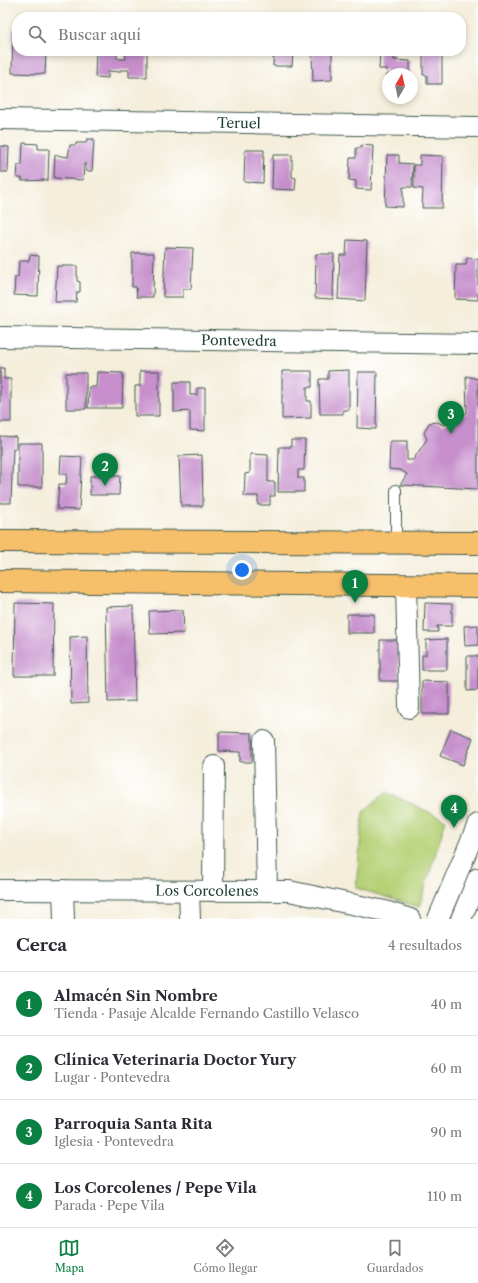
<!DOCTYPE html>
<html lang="es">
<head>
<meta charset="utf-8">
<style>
  body { margin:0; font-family:"Libre Caslon Text",serif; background:#f7f7f7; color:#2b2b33 }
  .compass { position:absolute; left:382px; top:68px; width:36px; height:36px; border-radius:50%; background:#fff; box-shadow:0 2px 6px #0003; rotate:9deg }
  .you { position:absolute; left:242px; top:570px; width:14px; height:14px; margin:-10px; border:3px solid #fff; border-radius:50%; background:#1a73e8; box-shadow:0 0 0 6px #1a73e833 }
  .badge { display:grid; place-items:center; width:26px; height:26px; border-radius:50%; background:#0b8043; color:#fff; font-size:13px; font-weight:700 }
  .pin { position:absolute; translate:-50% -33px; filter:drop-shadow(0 1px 2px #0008) }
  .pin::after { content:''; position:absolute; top:21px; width:14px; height:12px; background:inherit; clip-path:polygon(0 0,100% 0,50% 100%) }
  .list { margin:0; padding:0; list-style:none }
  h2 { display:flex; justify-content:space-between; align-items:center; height:52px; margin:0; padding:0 16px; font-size:17px }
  h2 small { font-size:13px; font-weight:400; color:#7c7c81 }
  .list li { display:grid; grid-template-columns:26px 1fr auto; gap:12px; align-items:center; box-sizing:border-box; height:64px; padding:0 16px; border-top:1px solid #e1e1e2 }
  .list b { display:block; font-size:15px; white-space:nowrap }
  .list p { margin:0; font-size:13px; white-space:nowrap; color:#7c7c81 }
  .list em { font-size:13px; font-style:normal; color:#7c7c81 }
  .icon { flex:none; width:22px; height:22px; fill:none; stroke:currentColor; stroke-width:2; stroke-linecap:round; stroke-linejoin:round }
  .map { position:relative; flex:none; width:478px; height:919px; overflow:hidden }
  .search { position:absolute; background:#fff; box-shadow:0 2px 6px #0003; left:12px; right:12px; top:12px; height:44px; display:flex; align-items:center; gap:10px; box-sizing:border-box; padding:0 14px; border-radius:16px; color:#7c7c81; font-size:15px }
  .sheet { height:308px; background:#fff }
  nav { display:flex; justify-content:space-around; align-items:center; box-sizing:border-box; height:56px; border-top:1px solid #e1e1e2; background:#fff; font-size:11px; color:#7c7c81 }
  nav a { display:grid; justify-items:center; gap:2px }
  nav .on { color:#0b8043 }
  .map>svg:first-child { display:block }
  .green { fill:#b5d075; stroke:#6a8654 }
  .building { fill:#c68fcc }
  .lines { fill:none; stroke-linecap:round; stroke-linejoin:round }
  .service-casing { stroke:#3f584d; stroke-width:12 }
  .minor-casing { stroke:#3f584d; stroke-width:22 }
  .primary-casing { stroke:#3f584d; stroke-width:24 }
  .service { stroke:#fff; stroke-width:10 }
  .minor { stroke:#fff; stroke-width:20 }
  .primary { stroke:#f6c06b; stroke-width:22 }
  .labels { text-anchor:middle; stroke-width:4; stroke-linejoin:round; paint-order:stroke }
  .street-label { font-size:14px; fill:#1f3d34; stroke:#fff }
</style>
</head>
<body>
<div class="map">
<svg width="478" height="919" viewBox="0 0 478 919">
  <rect width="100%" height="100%" fill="#fff"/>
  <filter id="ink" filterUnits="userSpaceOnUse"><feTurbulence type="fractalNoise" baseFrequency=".025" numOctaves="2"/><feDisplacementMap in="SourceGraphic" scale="8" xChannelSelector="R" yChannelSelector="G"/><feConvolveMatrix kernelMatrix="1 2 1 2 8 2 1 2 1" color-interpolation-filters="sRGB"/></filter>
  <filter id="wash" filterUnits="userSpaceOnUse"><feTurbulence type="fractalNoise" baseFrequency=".012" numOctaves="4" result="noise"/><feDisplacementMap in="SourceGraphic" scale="16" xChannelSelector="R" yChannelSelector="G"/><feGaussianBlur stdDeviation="0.9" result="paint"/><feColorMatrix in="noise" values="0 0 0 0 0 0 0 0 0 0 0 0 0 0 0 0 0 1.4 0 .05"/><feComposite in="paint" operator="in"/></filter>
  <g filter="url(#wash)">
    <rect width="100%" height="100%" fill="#f4eedb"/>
    <!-- green -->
    <path class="green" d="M386,792L446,820L419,907L356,888L363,812Z"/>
    <g id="blocks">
      <!-- building -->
      <path class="building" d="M13,30L17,31V51L46,53L45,74L12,73Z
        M96,51H117V58L120,59H126L125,51H147V77H129V70H120V72L108,71V78L95,77Z
        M274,51H293L292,66H273Z
        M380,51H394V60L410,61V74H388V85H386L387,69H379Z
        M427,51H442V84H427V75H423V53H427Z
        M312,52H332V80L313,81Z
        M87,139H94L92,171H86V164H84L83,180L54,178L55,155L68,157L70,145H76V143H86Z
        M23,143L38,144V149H49L48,180L22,181V178H17L18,165H22Z
        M361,145L373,146L371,190L356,189V181L349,180L350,158H356V148H361Z
        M0,146L9,147L8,172H0Z
        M245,150H264L263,183L244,182Z
        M273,155H292V177L296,178L295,190L272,189Z
        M387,155H399V163L413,164L412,187H403V207L385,206Z
        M420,155L443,156L442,208H422L423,189L414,188V165H420Z
        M347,240L367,241L365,301L338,299L340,255H346Z
        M165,247L193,248L191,289H183V297H163Z
        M132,253H154L153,297H137L136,287H132Z
        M316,254H334L333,299L315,298Z
        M30,255L39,256L38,296L14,295L15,277H18L19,261H29Z
        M467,258L478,259V300L455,299L456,265H466Z
        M57,266H77V281L80,282V292H77L76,302H55Z
        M0,368H4V379H11V422H0Z
        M349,370V410H343V414H320L319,379H328V371Z
        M140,371H159V416H135V386H140Z
        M282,371H312V387H307V401H311V418L282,419Z
        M97,372L123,373L122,408H88L89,387H96Z
        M358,372H377L376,429L357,428Z
        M66,373H86V409H66Z
        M466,376L478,379V489L400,485L407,474L400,470L389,469L390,441H407V460H413L427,439L424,433L429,423L437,422L444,425L467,413Z
        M174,382H190V395H197V388H205V431L190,430V411L174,412Z
        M0,436L16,437V449H13L11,503H0Z
        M291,440H305L304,470H298V478H304V492H278L279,447H291Z
        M18,443H42V487H18Z
        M250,454L268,455V482H275V496H270V505H258V496H244L245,474L250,473Z
        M202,455L203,506H181L179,456Z
        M61,456L82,457L79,510L57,509L59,484H66L67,474H60Z
        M90,476H120L119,495H90Z
        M15,603L54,604L53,676H14Z
        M425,603L452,604V626H437L438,632H424Z
        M133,606L135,701L108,702L106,607Z
        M183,610L184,633L150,634L149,611Z
        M347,614H374V633H347Z
        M478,625V645L465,646L464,626Z
        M87,636L88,703L71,704L70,637Z
        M447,639V670H422V655H426V640Z
        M380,640H399V681H380Z
        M467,656H478V690L467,691Z
        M422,681L449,682V714H422Z
        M451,729L473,738L463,765L440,756Z
        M219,732L252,733V762H240V752L219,751Z"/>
    </g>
  </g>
  <g filter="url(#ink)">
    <use href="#blocks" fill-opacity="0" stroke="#3f584d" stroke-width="1"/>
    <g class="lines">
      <!-- service casing -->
      <g class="service-casing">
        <path id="service" d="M396,542V490"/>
      </g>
      <!-- minor casing -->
      <g class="minor-casing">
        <g id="minor">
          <path id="s1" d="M0,119L478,127"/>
          <path id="s2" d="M0,337L478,344"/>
          <path d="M406,585L409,708"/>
          <path d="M264,741L267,891"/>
          <path id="s3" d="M0,890L289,891L385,911L410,919"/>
          <path d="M63,890L64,919"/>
          <path d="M189,891L190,919"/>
          <path d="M213,891L214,766"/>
          <path d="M438,919L478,824"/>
          <path d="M461,919L478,878"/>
        </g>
      </g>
      <!-- primary casing -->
      <g class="primary-casing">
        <path id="primary" d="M0,541L478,543
          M0,581L478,586"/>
      </g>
      <!-- service -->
      <use href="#service" class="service"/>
      <!-- minor -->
      <use href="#minor" class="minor"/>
      <!-- primary -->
      <use href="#primary" class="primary"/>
    </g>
  </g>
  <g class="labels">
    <!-- street labels -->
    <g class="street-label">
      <text dy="5" stroke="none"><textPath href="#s1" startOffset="239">Teruel</textPath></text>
      <text dy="5" stroke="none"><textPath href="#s2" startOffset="239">Pontevedra</textPath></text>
      <text dy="5" stroke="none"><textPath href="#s3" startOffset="207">Los Corcolenes</textPath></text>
    </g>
  </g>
</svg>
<svg class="compass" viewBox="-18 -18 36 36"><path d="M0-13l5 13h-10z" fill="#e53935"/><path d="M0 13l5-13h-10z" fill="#7c7c81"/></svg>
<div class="you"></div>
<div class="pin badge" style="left:355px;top:603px">1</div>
<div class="pin badge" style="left:105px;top:486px">2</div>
<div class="pin badge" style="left:451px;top:434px">3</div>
<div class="pin badge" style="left:454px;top:828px">4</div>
<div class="search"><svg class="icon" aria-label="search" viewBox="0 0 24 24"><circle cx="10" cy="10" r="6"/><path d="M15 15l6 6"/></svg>Buscar aquí</div>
</div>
<section class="sheet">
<h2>Cerca<small>4 resultados</small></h2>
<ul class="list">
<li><span class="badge">1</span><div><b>Almacén Sin Nombre</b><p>Tienda · Pasaje Alcalde Fernando Castillo Velasco</p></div><em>40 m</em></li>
<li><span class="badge">2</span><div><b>Clínica Veterinaria Doctor Yury</b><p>Lugar · Pontevedra</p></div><em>60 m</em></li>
<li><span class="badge">3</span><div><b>Parroquia Santa Rita</b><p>Iglesia · Pontevedra</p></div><em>90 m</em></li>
<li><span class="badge">4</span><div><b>Los Corcolenes / Pepe Vila</b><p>Parada · Pepe Vila</p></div><em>110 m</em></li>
</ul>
</section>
<nav>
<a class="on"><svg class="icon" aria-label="map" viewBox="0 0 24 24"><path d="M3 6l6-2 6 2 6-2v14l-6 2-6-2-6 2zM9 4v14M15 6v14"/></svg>Mapa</a>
<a><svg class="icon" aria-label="directions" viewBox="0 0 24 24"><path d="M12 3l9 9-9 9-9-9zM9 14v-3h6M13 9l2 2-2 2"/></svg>Cómo llegar</a>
<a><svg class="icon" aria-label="saved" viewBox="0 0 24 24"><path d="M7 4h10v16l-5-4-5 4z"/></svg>Guardados</a>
</nav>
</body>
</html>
